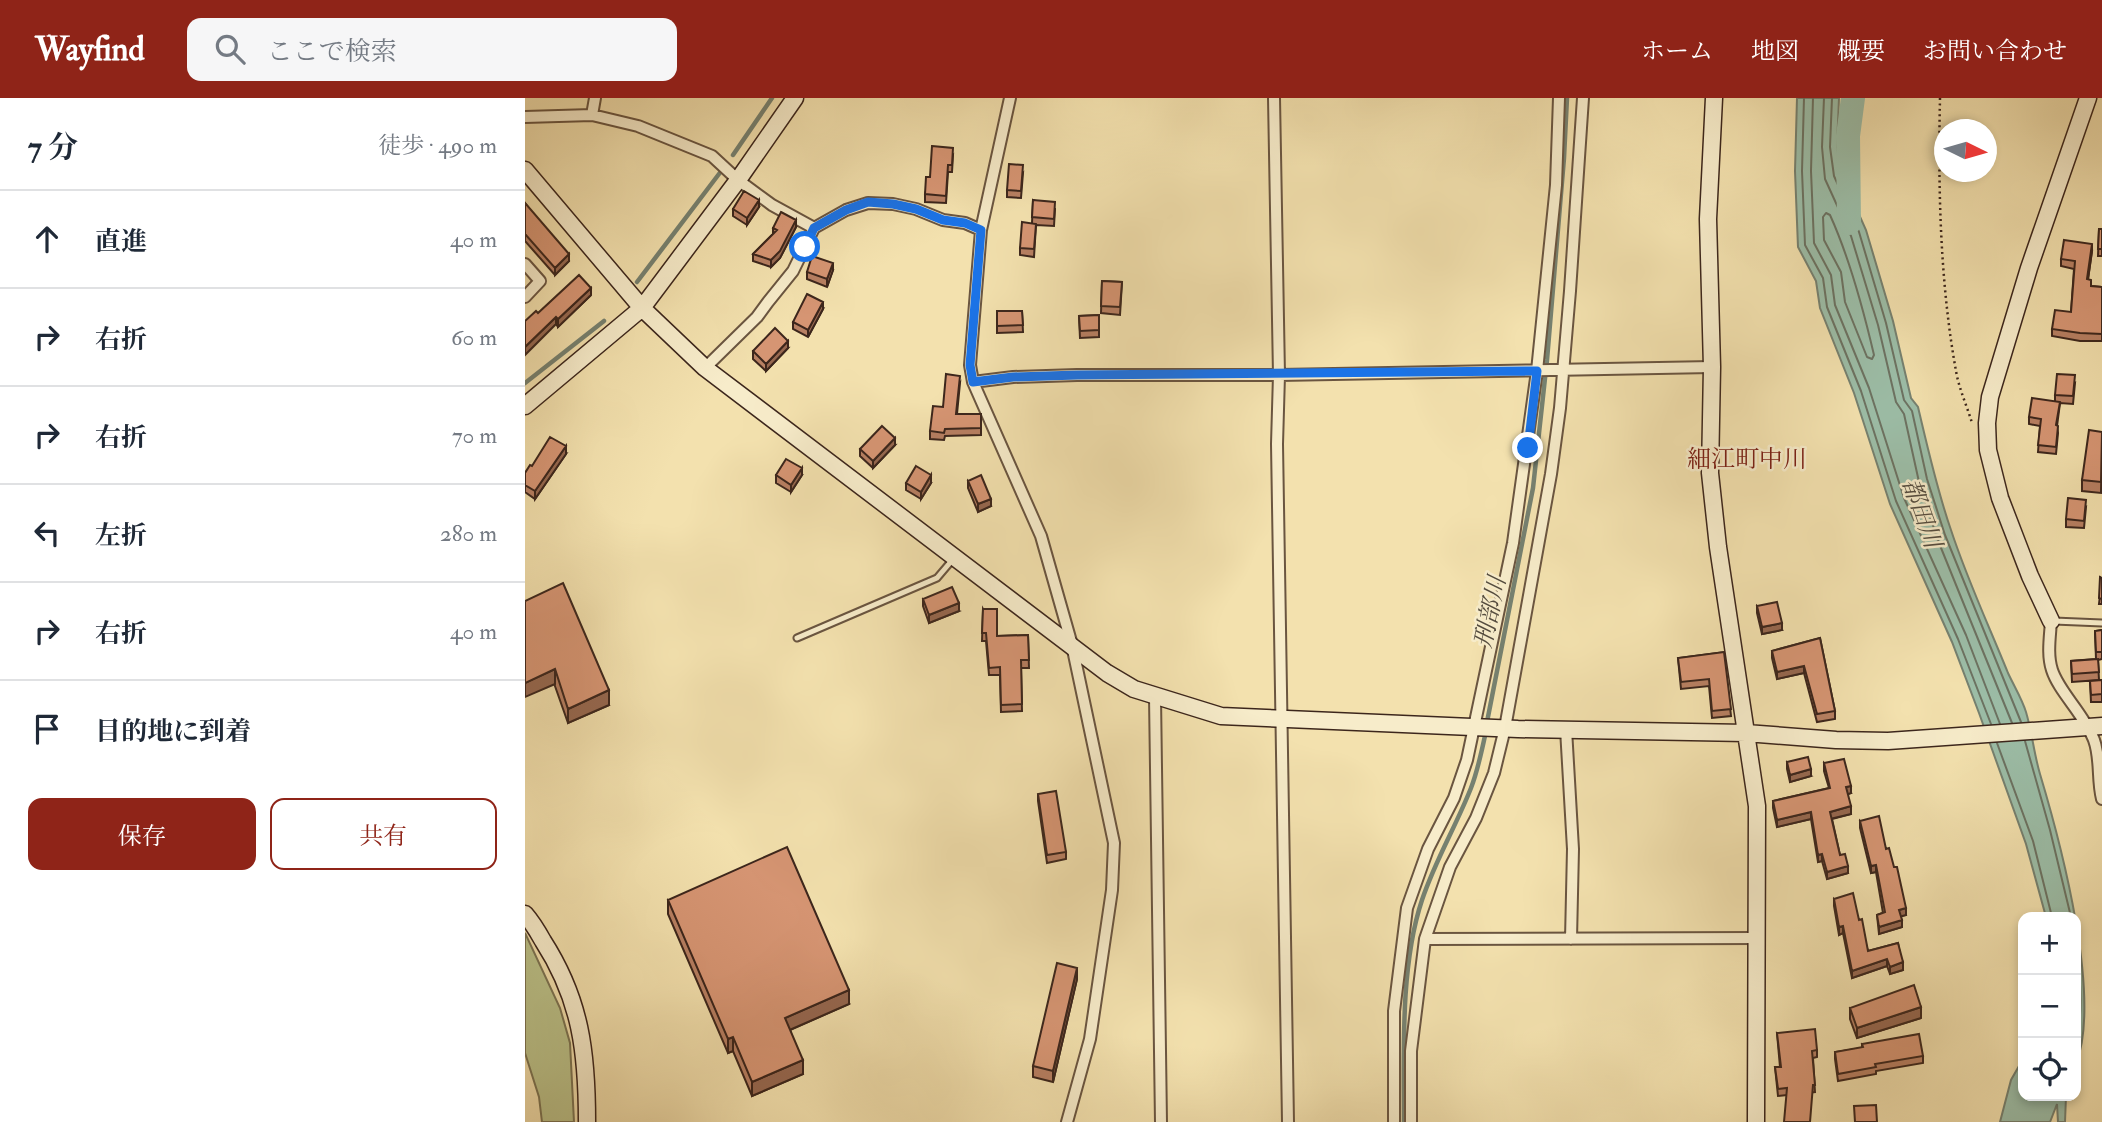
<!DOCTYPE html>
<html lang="ja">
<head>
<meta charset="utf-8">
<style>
  body { margin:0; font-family:"IM FELL Double Pica","Noto Serif JP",serif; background:#f6f6f7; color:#1f2937 }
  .controls { position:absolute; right:21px; bottom:21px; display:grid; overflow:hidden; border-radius:14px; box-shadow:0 4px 10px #0003 }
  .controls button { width:63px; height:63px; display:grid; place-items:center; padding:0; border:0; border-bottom:2px solid #e0e1e3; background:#fff; color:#1f2937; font:35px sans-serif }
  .compass { position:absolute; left:1409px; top:21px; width:63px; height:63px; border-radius:50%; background:#fff; box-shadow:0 4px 10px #0003; rotate:95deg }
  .stop { position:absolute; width:21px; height:21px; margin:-16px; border:5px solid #1a73e8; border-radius:50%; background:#fff }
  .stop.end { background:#1a73e8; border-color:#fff; box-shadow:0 2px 7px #0008 }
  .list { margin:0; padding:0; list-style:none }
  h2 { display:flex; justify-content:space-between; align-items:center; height:91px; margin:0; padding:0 28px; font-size:30px }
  h2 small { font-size:23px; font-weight:400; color:#747a83 }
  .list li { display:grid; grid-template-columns:46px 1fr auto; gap:21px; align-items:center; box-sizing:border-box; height:98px; padding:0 28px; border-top:2px solid #e0e1e3 }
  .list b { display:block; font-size:26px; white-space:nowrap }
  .list em { font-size:23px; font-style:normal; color:#747a83 }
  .actions { display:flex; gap:14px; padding:21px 28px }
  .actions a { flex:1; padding:16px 0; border:2px solid #8f2418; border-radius:14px; text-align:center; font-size:24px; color:#8f2418 }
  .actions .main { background:#8f2418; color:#fff }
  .icon { flex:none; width:38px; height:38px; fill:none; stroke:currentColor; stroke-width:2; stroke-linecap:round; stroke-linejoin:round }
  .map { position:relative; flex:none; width:1577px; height:1024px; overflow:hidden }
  header { display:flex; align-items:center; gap:42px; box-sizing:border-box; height:98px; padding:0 35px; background:#8f2418; color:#fff }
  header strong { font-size:33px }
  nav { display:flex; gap:38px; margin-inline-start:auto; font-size:24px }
  .search { width:490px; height:63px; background:#f6f6f7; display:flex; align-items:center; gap:18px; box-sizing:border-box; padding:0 24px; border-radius:14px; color:#747a83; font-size:26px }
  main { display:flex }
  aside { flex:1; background:#fff }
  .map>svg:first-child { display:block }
  .green { fill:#bbc28a; stroke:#7c7453; stroke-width:2 }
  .water { fill:#9cbea8; stroke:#768170; stroke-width:2 }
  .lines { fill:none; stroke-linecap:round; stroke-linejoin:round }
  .shore { stroke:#6c7262; stroke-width:2 }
  .stream { stroke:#768170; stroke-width:4.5 }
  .river { stroke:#9cbea8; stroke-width:24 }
  .lane-casing { stroke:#6a5540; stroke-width:9 }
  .street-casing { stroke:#6a5540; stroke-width:14 }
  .secondary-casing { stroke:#3c261c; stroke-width:19 }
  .path { stroke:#3c261c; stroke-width:2.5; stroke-dasharray:2 3.5; stroke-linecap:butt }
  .lane { stroke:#f7ecca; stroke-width:5 }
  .street { stroke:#f7ecca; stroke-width:10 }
  .secondary { stroke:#f7ecca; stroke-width:16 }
  .wall { fill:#b88063; stroke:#3c261c; stroke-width:2 }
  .shaded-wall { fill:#966850; stroke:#3c261c; stroke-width:2 }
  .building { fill:#d69573; stroke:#3c261c; stroke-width:2 }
  .route { stroke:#1a73e8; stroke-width:9 }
  .labels { text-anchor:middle; stroke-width:5; stroke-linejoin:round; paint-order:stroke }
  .neighbourhood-label { font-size:24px; fill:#7a1f14; stroke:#f7ecca }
  .water-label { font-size:24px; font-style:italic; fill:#544c3f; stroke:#f7ecca }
</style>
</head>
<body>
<header>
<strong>Wayfind</strong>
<div class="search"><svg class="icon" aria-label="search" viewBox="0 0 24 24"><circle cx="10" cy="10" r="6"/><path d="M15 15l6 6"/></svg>ここで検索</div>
<nav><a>ホーム</a><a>地図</a><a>概要</a><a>お問い合わせ</a></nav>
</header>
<main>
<aside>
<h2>7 分<small>徒歩 · 490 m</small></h2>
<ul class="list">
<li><svg class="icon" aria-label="ahead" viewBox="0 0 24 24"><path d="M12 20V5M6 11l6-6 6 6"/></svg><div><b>直進</b></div><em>40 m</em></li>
<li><svg class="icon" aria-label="right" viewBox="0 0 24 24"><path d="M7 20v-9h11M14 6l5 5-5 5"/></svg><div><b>右折</b></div><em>60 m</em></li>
<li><svg class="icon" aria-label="right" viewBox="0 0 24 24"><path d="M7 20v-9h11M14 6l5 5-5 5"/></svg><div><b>右折</b></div><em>70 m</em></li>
<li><svg class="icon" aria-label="left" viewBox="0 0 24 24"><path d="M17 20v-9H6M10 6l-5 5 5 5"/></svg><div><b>左折</b></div><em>280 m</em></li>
<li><svg class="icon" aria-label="right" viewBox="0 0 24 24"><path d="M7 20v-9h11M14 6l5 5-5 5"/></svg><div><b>右折</b></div><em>40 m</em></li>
<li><svg class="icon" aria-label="arrive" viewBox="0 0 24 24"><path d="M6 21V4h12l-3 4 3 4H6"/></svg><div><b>目的地に到着</b></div></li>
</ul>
<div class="actions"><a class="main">保存</a><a>共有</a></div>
</aside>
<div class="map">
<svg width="1577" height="1024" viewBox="0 0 1577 1024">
  <rect width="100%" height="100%" fill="#f3e1ae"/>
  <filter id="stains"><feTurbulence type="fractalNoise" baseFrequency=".00286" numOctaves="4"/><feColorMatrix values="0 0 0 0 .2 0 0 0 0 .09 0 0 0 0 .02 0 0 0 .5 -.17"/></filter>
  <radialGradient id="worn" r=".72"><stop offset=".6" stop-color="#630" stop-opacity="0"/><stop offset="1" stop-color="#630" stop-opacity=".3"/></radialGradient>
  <!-- green -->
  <path class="green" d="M0,835L35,910L45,945L49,1024H17L14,999L0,955Z"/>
  <!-- water -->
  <path class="water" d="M1272,0H1314L1312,49L1316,76L1341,132L1368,223L1386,300L1393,309C1403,351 1412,392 1426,432C1442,481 1464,528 1483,575C1489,588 1497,601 1501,614C1507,634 1509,656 1515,676C1536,746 1577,900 1551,966V819H1521L1501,746L1454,615L1427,544L1365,406L1329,295L1295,210L1291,183L1273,149L1270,73Z
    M1498,961V998H1541L1540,1024H1533L1532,1006L1525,1024H1475L1486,982Z"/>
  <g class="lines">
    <!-- shore -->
    <path class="shore" d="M1279,0L1277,73L1280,147L1298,180L1302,209L1336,293L1371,403L1433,541L1466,626
      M1288,0L1286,73L1289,145L1306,177L1310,207L1344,290L1379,400L1441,537L1475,626
      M1299,0L1297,49L1300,81L1326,138L1353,227L1371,304L1379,316L1394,384L1412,440L1487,625
      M1307,0L1305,49L1309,78L1334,134L1361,225L1379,302L1387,313L1402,381L1420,437L1496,624
      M1301,115L1305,117C1325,161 1338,210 1349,257L1347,261L1342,259L1320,204L1316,174L1299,142L1298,119Z
      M1500,643L1525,732L1546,819
      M1472,645L1508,743L1527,819
      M1551,844C1556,880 1558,916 1551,952"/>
    <!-- stream -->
    <path class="stream" d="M208,57L247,0
      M112,184L197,72
      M0,285L79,223
      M962,624L1008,390L1022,262L1039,60L1042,0
      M879,1024C879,954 875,868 897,802C910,763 931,728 946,690C953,672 957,652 961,633"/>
    <!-- river -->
    <path class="river" d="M1324,125L1323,38L1328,0"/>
    <!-- lane casing -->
    <g class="lane-casing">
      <path id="lane" d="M1529,523L1577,525
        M272,540L412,480L429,460"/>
    </g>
    <!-- street casing -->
    <g class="street-casing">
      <path id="street" d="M749,0L754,277L752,346L763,1024
        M67,17L70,0
        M0,19L67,17L113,28L187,58L213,82L247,107L289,130
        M456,132L445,267L448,284L516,438L547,547L589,745L587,792L565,941L542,1024
        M0,166L15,183L0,199
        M180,270L232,219L243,204L268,173L289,130L321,112L343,105L368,106L391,111L418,122L440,125L456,132L485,0
        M448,284L488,279L552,277H754L1187,269
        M1526,523C1525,539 1522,557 1527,572C1534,594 1559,616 1569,642C1576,661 1572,681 1577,701
        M630,599L636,1024
        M1041,631L1048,751L1046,841
        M900,841L1232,840
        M869,1024V913L882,810L903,751L929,700L942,662L988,445L1012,273L1031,87L1034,0
        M886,1024V953L900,841L925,769L951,720L969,675L980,630L1026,376L1035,310L1045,193L1058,0"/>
    </g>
    <!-- secondary casing -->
    <g class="secondary-casing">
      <path id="secondary" d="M1189,0L1183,121L1187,269L1185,375L1193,449L1232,708L1231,1024
        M0,72L117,210L180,270L582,575L609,591L696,618L993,631L1221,635L1311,642L1363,643L1577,628
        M0,308L117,210L213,82L270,0
        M1526,523L1505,478L1475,400L1463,352L1462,325L1465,299L1504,170L1563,0
        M0,816C7,824 13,834 18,843C56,902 62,955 62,1024"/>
    </g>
    <!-- path -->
    <path class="path" d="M1415,0C1413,89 1415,185 1431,273C1434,291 1442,308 1447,325"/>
    <!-- lane -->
    <use href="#lane" class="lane"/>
    <!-- street -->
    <use href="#street" class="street"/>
    <!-- secondary -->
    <use href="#secondary" class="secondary"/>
  </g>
  <!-- wall -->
  <path class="wall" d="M428,57L427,74H423L421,105L400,104V96L405,79Z
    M498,75L496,100L482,99V92Z
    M508,102L530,111L529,128L511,127L509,159L495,157V150L507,125Z
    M0,105L44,163L30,177L0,143Z
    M234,109L222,127L208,118V111Z
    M271,129L255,160L246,169L228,163V156L248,136V130Z
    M1574,131H1577V158H1573Z
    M1567,153L1563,181L1566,188L1577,189V243H1555L1527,238V231L1546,214L1549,171L1536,168V161Z
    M308,172L302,189L282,181V174Z
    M577,183L597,184L595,217L576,215Z
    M66,197L33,229L31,226L13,215Z
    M298,211L283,239L268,231V224Z
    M472,213H497L498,234L472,235Z
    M574,217V239L555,240L554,218Z
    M263,250L241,273L228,261V253Z
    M435,285L432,316H456V337L420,338L419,342L405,341V333L418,309Z
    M1550,285L1548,306L1535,305L1532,328L1533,335L1531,356L1513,354L1515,328L1504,326V319L1530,303V297Z
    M1577,334L1576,395L1557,393V382Z
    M370,347L348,370L335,358V351Z
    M41,356L10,401L0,394V375L7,368Z
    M251,377H277L266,394L251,385Z
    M443,383L466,408L453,414L443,390Z
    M381,385H406L396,401L381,392Z
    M1561,409L1559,430L1541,429V421Z
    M1577,480V506H1574Z
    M398,501L434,513L404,525L398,508Z
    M0,503L84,607L43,625Z
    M1232,508L1257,532L1237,536L1232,515Z
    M458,511L472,538L503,537L504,570H496L497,613L476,614L475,577H464L461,543H457Z
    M1577,532V561L1573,562L1574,582L1547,584L1546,563L1571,561L1570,533Z
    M1295,540L1310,613V621L1292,624L1279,575L1252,581L1247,560V553Z
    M1199,554L1206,618L1187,620L1184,588L1156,591L1153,560Z
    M1577,582V604H1566L1565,583Z
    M1262,664L1286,678L1265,684L1262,671Z
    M1299,665L1326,695L1322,696L1326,716L1307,721L1315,757L1323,775L1302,781L1297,763L1293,764L1286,721L1252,729L1248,710V703L1304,690L1299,673Z
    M513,696L541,754V761L522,765L513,703Z
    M1335,723L1361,751L1381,817L1376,818L1377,829L1354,836L1352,817L1358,815L1351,774L1346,775L1335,730Z
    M1309,801L1334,822L1343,853L1373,845L1378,872L1365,876L1362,868L1327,880L1318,835L1314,837L1309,808Z
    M143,802L324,906L265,932L278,976L227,998L208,953L203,955L143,816Z
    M552,881L528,984L508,979V968Z
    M1325,910L1396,920L1332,940L1325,921Z
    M1252,935L1292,952V959L1288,960L1290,994L1253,998L1250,969H1255Z
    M1337,946L1398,958V965L1351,973V976L1313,983L1310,961V954L1337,950Z"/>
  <!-- shaded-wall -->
  <path class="shaded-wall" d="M234,102V109L222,127V120Z
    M271,122V129L255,160L246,169V162Z
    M1567,146V153L1562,188V181Z
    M44,156V163L30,177V170Z
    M308,165V172L302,189V181Z
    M66,190V197L33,229V221Z
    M298,204V211L283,239V232Z
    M31,219V226L0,257V249Z
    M263,243V250L241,273V266Z
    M370,340V347L348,370V363Z
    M41,348V356L10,401V393Z
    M277,370V377L266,394V387Z
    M406,377V385L396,401V394Z
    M466,401V408L453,414V406Z
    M434,505V513L404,525V517Z
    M1257,525V532L1237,536V529Z
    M1279,568V575L1252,581V574Z
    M30,571V586L0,599V585Z
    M84,592V607L43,625V611Z
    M1286,671V678L1265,684V677Z
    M1326,688V695L1321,697V689Z
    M1326,708V716L1305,721V714Z
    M1286,714V721L1252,729V722Z
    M1297,756V763L1293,764V757Z
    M1351,767V774L1346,775V768Z
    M1323,768V775L1302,781V774Z
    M1381,810V817L1374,819V812Z
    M1377,822V829L1354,836V829Z
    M1318,828V835L1314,837V829Z
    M1362,861V868L1327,880V873Z
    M1378,864V872L1365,876V869Z
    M552,870V881L528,984V973Z
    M324,892V906L260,934V920Z
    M1396,909V920L1332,940V930Z
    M208,939V953L203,955V941Z
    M278,962V976L227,998V984Z"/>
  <!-- building -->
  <path class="building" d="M407,48L428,50L427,67H423L421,98L400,96L401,79H405Z
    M484,66L498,67L496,93L482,92Z
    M219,93L234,102L222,120L208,111Z
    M508,102L530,104L529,121L507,119Z
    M0,105L44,156L30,170L0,136Z
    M256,114L271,122L255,153L246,162L228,156L252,132L248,130Z
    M497,124L511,126L509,151L495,150Z
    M1574,131H1577V151H1573Z
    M1539,142L1567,146L1562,181L1566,182V188L1577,189V236L1555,235L1527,231L1530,212L1546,214L1550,163L1536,161Z
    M287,158L308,165L302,181L282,174Z
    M54,177L66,190L33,221L31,219L0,249V223L11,213L13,215Z
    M577,183L597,184L595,209L576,208Z
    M282,196L298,204L283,232L268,224Z
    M472,213H497L498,227L472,228Z
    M574,217V232L555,233L554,218Z
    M250,230L263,243L241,266L228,253Z
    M421,276L435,278L431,316H456V330L420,331L419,335L405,333L408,308L418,309Z
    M1532,276L1550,277L1548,298L1530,297Z
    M1507,300L1535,304L1531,327L1533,328L1531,349L1513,347L1516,321L1504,319Z
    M357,328L370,340L348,363L335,351Z
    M1564,332L1577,334L1576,384L1557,382Z
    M25,339L41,348L10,393L0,387V375L5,367L7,368Z
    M261,361L277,370L266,387L251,377Z
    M391,368L406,377L396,394L381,385Z
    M456,377L466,401L453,406L443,383Z
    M1543,400L1561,402L1559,423L1541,421Z
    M1575,479L1577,480V501L1574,500Z
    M38,485L84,592L43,611L30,571L0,585V503Z
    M427,489L434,505L404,517L398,501Z
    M1252,504L1257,525L1237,529L1232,508Z
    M458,511H472V538L503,537L504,562H496L497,606L476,607L475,569L464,570L461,535H457Z
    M1577,532V554H1571L1570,533Z
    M1295,540L1310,613L1292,616L1279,568L1252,574L1247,553Z
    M1199,554L1206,611L1187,613L1184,581L1156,584L1153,560Z
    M1573,561L1574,574L1547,576L1546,563Z
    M1577,582V596L1566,597L1565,583Z
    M1283,659L1286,671L1265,677L1262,664Z
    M1319,661L1326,688L1321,689L1326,708L1305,714L1315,757L1320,756L1323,768L1302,774L1297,756L1293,757L1286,714L1252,722L1248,703L1305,690L1299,665Z
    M531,693L541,754L522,757L513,696Z
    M1354,718L1361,751L1364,750L1369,769H1372L1381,810L1374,812L1377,822L1354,829L1352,817L1360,814L1351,767L1346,768L1335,723Z
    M262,749L324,892L260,920L278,962L227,984L208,939L203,941L143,802Z
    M1328,795L1334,822L1337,821L1343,853L1373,845L1378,864L1365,869L1362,861L1327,873L1318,828L1314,829L1309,801Z
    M532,865L552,870L528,973L508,968Z
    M1389,887L1396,909L1332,930L1325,910Z
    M1290,931L1292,952L1287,953L1290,987H1288L1285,1024H1259L1262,990L1253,991L1250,969H1256L1252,935Z
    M1394,936L1398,958L1350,966L1351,969L1313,976L1310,954L1338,949L1337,946Z
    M1351,1007L1352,1024H1330L1329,1008Z"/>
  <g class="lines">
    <!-- route -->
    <path class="route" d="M280,149L289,130L321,112L343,104L368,106L391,111L418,122L440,125L456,132L445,267L448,284L488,279L552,277L1012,273L1003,350"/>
  </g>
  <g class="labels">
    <!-- neighbourhood labels -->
    <g class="neighbourhood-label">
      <text x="1222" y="369">細江町中川</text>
    </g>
    <!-- water labels -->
    <g class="water-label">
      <text transform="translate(1397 415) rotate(70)" y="8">都田川</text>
      <text transform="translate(965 514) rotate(-78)" y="8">刑部川</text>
    </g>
  </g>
  <rect width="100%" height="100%" filter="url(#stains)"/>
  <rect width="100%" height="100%" fill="url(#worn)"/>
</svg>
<div class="controls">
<button>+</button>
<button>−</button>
<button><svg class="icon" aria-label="locate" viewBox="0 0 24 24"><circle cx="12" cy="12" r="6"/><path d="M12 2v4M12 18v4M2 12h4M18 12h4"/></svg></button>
</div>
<svg class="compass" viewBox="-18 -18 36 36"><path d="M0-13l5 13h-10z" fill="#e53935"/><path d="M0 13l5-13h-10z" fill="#747a83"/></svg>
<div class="stop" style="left:280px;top:149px"></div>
<div class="stop end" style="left:1003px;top:350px"></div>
</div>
</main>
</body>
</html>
